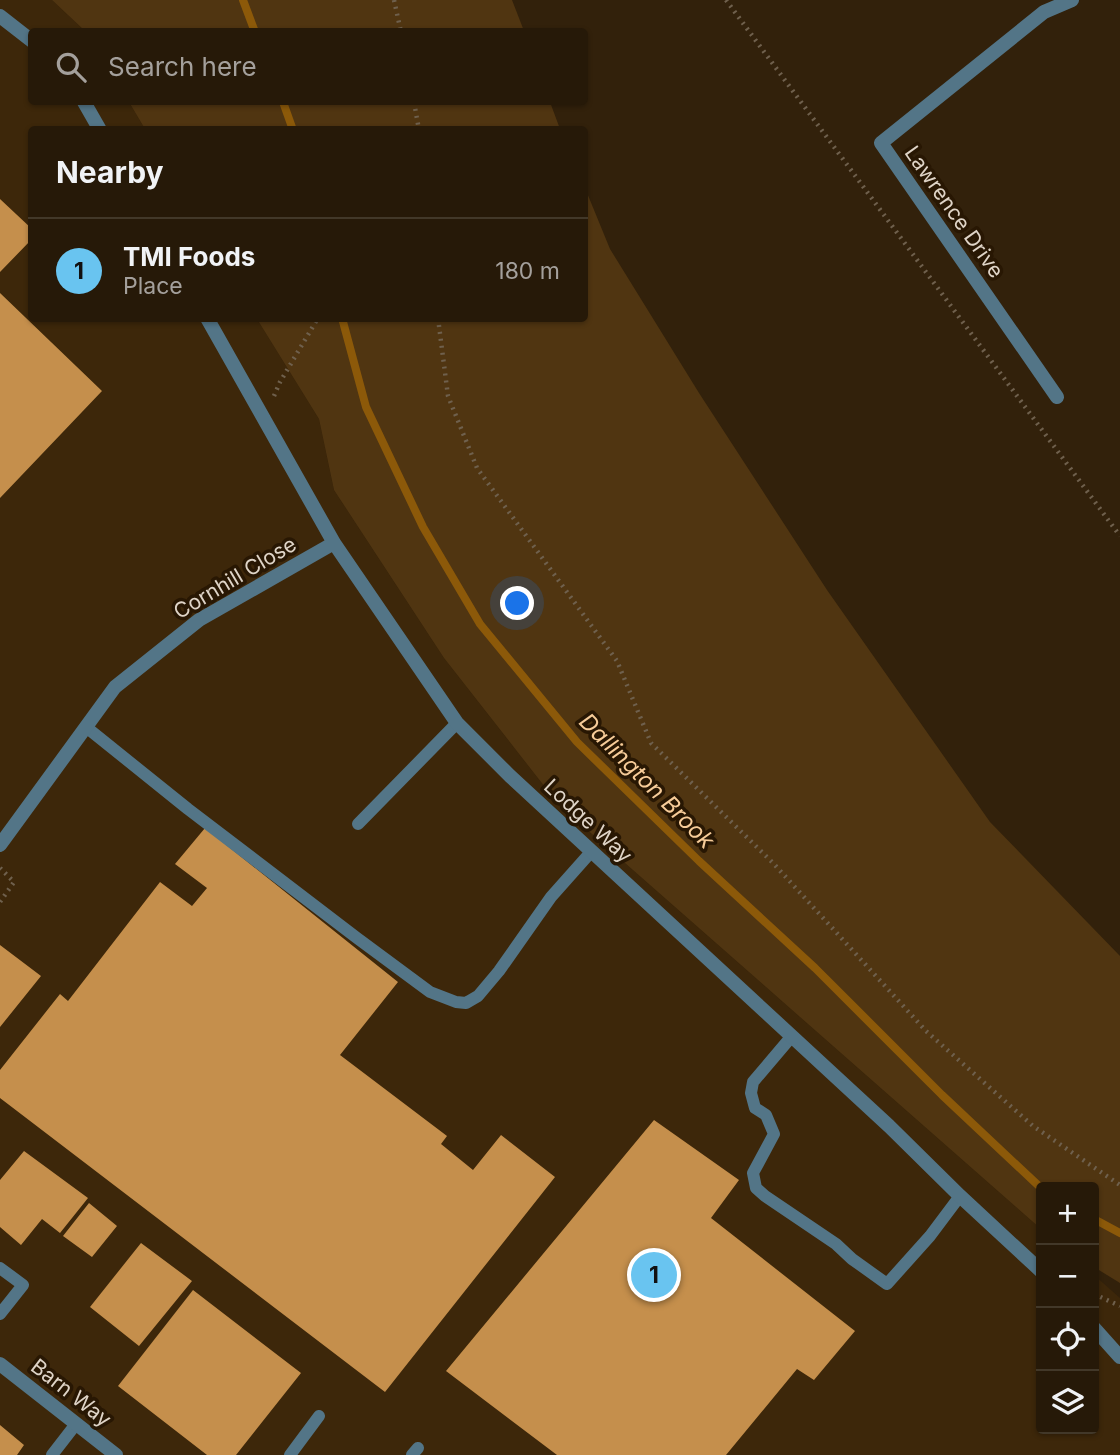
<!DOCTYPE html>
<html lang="en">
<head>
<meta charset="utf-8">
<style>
  body { margin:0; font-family:Inter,sans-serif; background:#322616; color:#f1f3f6 }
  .controls { position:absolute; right:21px; bottom:21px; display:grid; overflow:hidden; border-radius:7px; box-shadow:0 2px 5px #0004 }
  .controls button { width:63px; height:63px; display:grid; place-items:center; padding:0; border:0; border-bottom:2px solid #423829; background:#261908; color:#f1f3f6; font:35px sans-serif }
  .you { position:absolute; left:518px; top:604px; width:24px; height:24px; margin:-18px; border:5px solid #fff; border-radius:50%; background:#1a73e8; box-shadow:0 0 0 10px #1a73e833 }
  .badge { display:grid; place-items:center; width:46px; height:46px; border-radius:50%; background:#69c4f0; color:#111; font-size:23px; font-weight:700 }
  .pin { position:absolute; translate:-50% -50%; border:4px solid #fff; box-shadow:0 2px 7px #0006 }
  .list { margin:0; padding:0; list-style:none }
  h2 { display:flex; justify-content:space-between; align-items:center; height:91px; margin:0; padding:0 28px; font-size:30px }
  h2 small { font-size:23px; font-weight:400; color:#a4a09c }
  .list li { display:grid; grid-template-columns:46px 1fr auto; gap:21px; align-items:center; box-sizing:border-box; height:105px; padding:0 28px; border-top:2px solid #423829 }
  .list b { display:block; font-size:26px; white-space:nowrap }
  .list p { margin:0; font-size:23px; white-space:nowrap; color:#a4a09c }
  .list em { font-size:23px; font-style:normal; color:#a4a09c }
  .icon { flex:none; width:38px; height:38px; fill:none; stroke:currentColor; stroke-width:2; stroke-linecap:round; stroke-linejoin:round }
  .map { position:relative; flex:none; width:1120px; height:1455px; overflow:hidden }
  .search { position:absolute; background:#261908; box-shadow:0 2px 5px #0004; left:28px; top:28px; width:560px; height:77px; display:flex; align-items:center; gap:18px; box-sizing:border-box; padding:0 24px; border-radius:7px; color:#a4a09c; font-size:26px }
  .panel { position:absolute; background:#261908; box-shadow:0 2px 5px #0004; left:28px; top:126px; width:560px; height:196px; border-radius:7px }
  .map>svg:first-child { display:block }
  .built { fill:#3d270a }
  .green { fill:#503511 }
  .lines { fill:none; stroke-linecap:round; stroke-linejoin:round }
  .stream { stroke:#8c5909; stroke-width:8 }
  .building { fill:#c58f4c }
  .path { stroke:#6f604d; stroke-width:4.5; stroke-dasharray:2 5; stroke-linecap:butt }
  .lane { stroke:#537587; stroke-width:12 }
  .street { stroke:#537587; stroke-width:14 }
  .labels { text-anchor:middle; stroke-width:7; stroke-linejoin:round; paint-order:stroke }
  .street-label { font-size:21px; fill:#dfd4c7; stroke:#281703 }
  .water-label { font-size:23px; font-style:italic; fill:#f7cc99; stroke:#281703 }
</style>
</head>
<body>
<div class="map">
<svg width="1120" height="1455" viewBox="0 0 1120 1455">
  <rect width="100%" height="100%" fill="#32210b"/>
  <!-- built -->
  <path class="built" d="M0,0H52L85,31L32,32V102H129L145,129L32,130V318L257,319L319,419L334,490L444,658L559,805L1041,1229V1429H1094V1275L1120,1298V1455H0Z"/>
  <!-- green -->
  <path class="green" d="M52,0H512L524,31H85Z
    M129,102H550L560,129H145Z
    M585,188L610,249L699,393L827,590L990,822L1120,956V1283L1094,1267V1187H1041V1229L559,805L444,658L334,490L319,419L257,319L584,318Z"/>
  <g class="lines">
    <!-- stream -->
    <path class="stream" d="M243,0L255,32
      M283,102L293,130
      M342,318L366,407L423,527L480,624L577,742L699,861L815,968L942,1095L1041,1188
      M1094,1219L1120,1233"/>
  </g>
  <!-- building -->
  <path class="building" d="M0,199L32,229V239L0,272Z
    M0,293L102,391L0,498Z
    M205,828L398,982L340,1055L447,1136L441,1144L473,1170L501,1135L555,1177L385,1392L0,1098V1070L60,994L68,1001L160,882L192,906L207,888L175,864Z
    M0,945L41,976L0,1027Z
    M654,1120L739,1180L711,1218L855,1331L814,1380L797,1369L726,1455H557L446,1371Z
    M24,1151L88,1198L60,1233L42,1219L21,1245L0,1227V1180Z
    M89,1203L117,1226L92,1257L63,1236Z
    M141,1243L192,1281L139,1346L90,1307Z
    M193,1290L301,1373L236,1455H207L118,1386Z
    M0,1425L24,1445L17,1455H0Z"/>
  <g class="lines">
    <!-- path -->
    <path class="path" d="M394,0L401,32
      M726,0L1120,536
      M414,102L419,130
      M438,318L448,396L477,468L617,661L651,743L773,863L926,1031L1033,1126L1120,1185
      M274,396L280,382L318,318
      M0,868L14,882L0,902
      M1094,1294L1120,1306"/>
    <!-- lane -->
    <path class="lane" d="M86,727L188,809L357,938L430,992L456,1002L466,1003L478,996L499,971L551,897L591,852
      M358,824L457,723
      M792,1036L753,1082L751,1093L755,1108L766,1115L774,1134L753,1173L756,1188L765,1196L836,1244L852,1259L887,1284L930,1236L960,1196
      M0,1268L23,1285L0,1314
      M52,1455L76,1424
      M290,1455L319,1416
      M412,1455L418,1448"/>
    <!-- street -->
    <path class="street" d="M0,16L32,41
      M84,102L100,130
      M207,318L334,543L457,723L510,776L889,1126L960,1196L1041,1271
      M1057,397L881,143L1044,12L1072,0
      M0,845L115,687L199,620L334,543
      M1094,1328L1120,1357
      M0,1364L116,1455"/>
  </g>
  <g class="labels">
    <!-- street labels -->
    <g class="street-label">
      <text transform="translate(954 212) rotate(55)" y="7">Lawrence Drive</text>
      <text transform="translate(235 578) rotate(-31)" y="7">Cornhill Close</text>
      <text transform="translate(588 821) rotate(43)" y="7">Lodge Way</text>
      <text transform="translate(71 1393) rotate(38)" y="7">Barn Way</text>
    </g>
    <!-- water labels -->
    <g class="water-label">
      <text transform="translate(647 781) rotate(45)" y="8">Dallington Brook</text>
    </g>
  </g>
</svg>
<div class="controls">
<button>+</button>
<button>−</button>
<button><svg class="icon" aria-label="locate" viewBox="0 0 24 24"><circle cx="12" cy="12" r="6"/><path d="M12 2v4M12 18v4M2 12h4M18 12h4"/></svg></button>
<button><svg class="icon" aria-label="layers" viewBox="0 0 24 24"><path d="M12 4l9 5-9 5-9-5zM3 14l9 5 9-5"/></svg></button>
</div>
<div class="you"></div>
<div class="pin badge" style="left:654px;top:1275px">1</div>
<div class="search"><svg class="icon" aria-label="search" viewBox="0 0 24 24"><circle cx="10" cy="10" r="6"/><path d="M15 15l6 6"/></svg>Search here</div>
<section class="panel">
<h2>Nearby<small></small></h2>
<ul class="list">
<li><span class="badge">1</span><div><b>TMI Foods</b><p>Place</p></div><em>180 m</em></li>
</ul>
</section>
</div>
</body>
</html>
